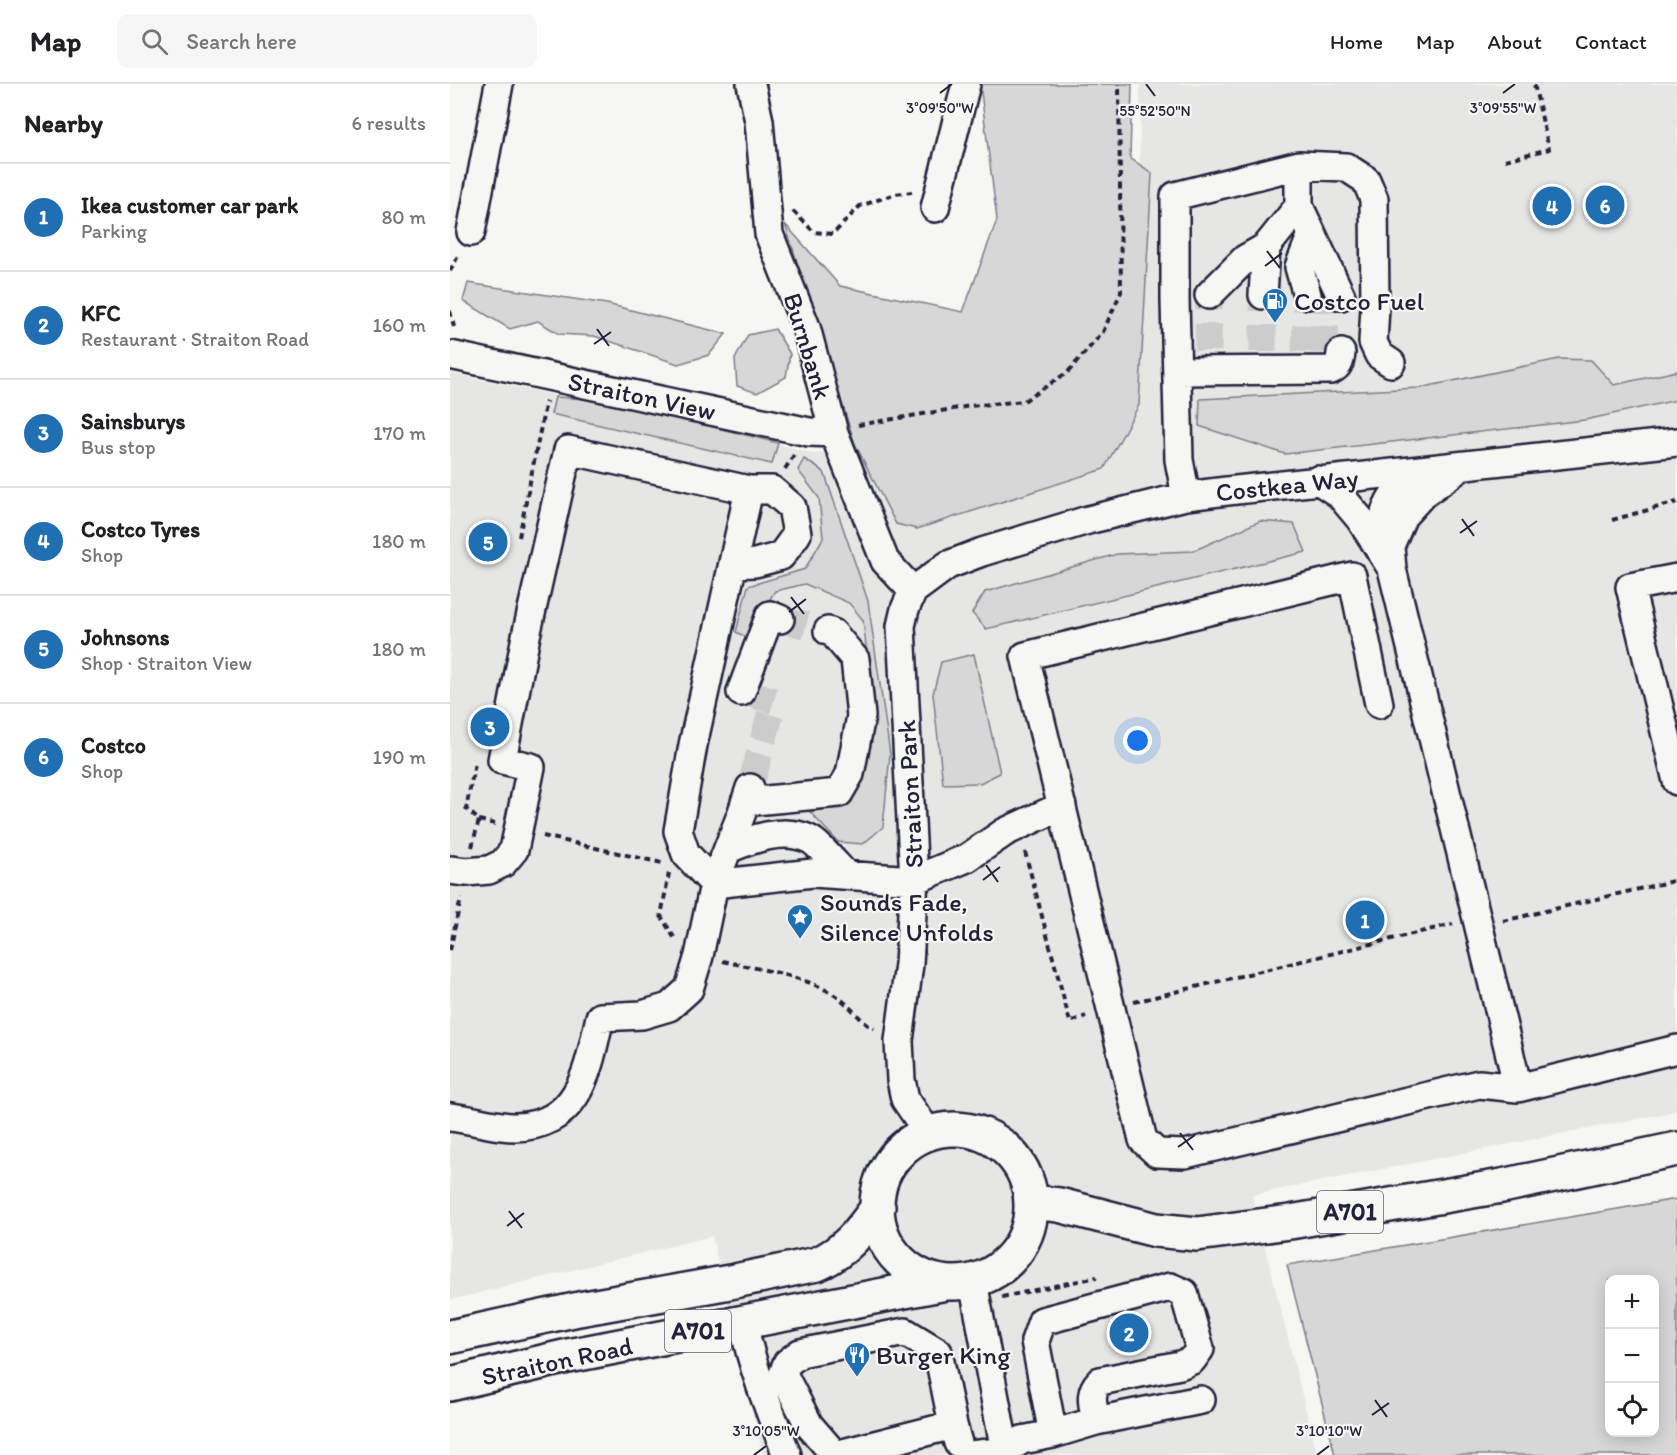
<!DOCTYPE html>
<html lang="en">
<head>
<meta charset="utf-8">
<style>
  body { margin:0; font-family:Itim,sans-serif; background:#f6f6f6; color:#202124 }
  .controls { position:absolute; right:18px; bottom:18px; display:grid; overflow:hidden; border-radius:12px; box-shadow:0 3px 15px #0003 }
  .controls button { width:54px; height:54px; display:grid; place-items:center; padding:0; border:0; border-bottom:2px solid #e0e0e0; background:#fff; color:#202124; font:30px sans-serif }
  .you { position:absolute; left:688px; top:657px; width:21px; height:21px; margin:-15px; border:4px solid #fff; border-radius:50%; background:#1a73e8; box-shadow:0 0 0 9px #1a73e833 }
  .badge { display:grid; place-items:center; width:39px; height:39px; border-radius:50%; background:#1f6fb2; color:#fff; font-size:20px; font-weight:700 }
  .pin { position:absolute; translate:-50% -50%; border:3px solid #fff; box-shadow:0 2px 6px #0006 }
  .list { margin:0; padding:0; list-style:none }
  h2 { display:flex; justify-content:space-between; align-items:center; height:78px; margin:0; padding:0 24px; font-size:26px }
  h2 small { font-size:20px; font-weight:400; color:#757577 }
  .list li { display:grid; grid-template-columns:39px 1fr auto; gap:18px; align-items:center; box-sizing:border-box; height:108px; padding:0 24px; border-top:2px solid #e0e0e0 }
  .list b { display:block; font-size:22px; white-space:nowrap }
  .list p { margin:0; font-size:20px; white-space:nowrap; color:#757577 }
  .list em { font-size:20px; font-style:normal; color:#757577 }
  .icon { flex:none; width:33px; height:33px; fill:none; stroke:currentColor; stroke-width:2; stroke-linecap:round; stroke-linejoin:round }
  .map { position:relative; flex:none; width:1227px; height:1371px; overflow:hidden }
  header { display:flex; align-items:center; gap:36px; box-sizing:border-box; height:84px; padding:0 30px; background:#fff; border-bottom:2px solid #e0e0e0 }
  header strong { font-size:28px }
  nav { display:flex; gap:33px; margin-inline-start:auto; font-size:21px }
  .search { width:420px; height:54px; background:#f6f6f6; display:flex; align-items:center; gap:15px; box-sizing:border-box; padding:0 21px; border-radius:12px; color:#757577; font-size:22px }
  main { display:flex }
  aside { flex:1; background:#fff }
  .map>svg:first-child { display:block }
  .built { fill:#e6e6e4 }
  .green { fill:#d7d7d7; stroke:#7c7c89; stroke-width:1.5; fill-rule:evenodd }
  .lines { fill:none; stroke-linecap:round; stroke-linejoin:round }
  .minor-tunnel { stroke:#cccccd; stroke-width:27; stroke-dasharray:27 14; stroke-linecap:butt }
  .minor-casing { stroke:#22223b; stroke-width:32 }
  .major-casing { stroke:#22223b; stroke-width:38 }
  .path { stroke:#22223b; stroke-width:4; stroke-dasharray:6 4.5; stroke-linecap:butt }
  .minor { stroke:#f6f6f2; stroke-width:27 }
  .major { stroke:#f6f6f2; stroke-width:33 }
  .ticks { fill:none; stroke:#22223b; stroke-width:2 }
  .labels { text-anchor:middle; stroke-width:4.5; stroke-linejoin:round; paint-order:stroke }
  .shield { fill:#f6f6f2; stroke:#626272; stroke-width:1.5 }
  .shield-label { font-size:24px; font-weight:bold; fill:#22223b }
  .poi-label { font-size:26px; fill:#22223b; stroke:#f6f6f2; text-anchor:start }
  .street-label { font-size:26px; fill:#22223b; stroke:#f6f6f2 }
  .ticks-label { font-size:15px; text-anchor:middle; fill:#22223b; stroke:#f6f6f2; stroke-width:4.5; stroke-linejoin:round; paint-order:stroke }
</style>
</head>
<body>
<header>
<strong>Map</strong>
<div class="search"><svg class="icon" aria-label="search" viewBox="0 0 24 24"><circle cx="10" cy="10" r="6"/><path d="M15 15l6 6"/></svg>Search here</div>
<nav><a>Home</a><a>Map</a><a>About</a><a>Contact</a></nav>
</header>
<main>
<aside>
<h2>Nearby<small>6 results</small></h2>
<ul class="list">
<li><span class="badge">1</span><div><b>Ikea customer car park</b><p>Parking</p></div><em>80 m</em></li>
<li><span class="badge">2</span><div><b>KFC</b><p>Restaurant · Straiton Road</p></div><em>160 m</em></li>
<li><span class="badge">3</span><div><b>Sainsburys</b><p>Bus stop</p></div><em>170 m</em></li>
<li><span class="badge">4</span><div><b>Costco Tyres</b><p>Shop</p></div><em>180 m</em></li>
<li><span class="badge">5</span><div><b>Johnsons</b><p>Shop · Straiton View</p></div><em>180 m</em></li>
<li><span class="badge">6</span><div><b>Costco</b><p>Shop</p></div><em>190 m</em></li>
</ul>
</aside>
<div class="map">
<svg width="1227" height="1371" viewBox="0 0 1227 1371">
  <rect width="100%" height="100%" fill="#f6f6f2"/>
  <filter id="ink" filterUnits="userSpaceOnUse"><feTurbulence type="fractalNoise" baseFrequency=".0167" numOctaves="2"/><feDisplacementMap in="SourceGraphic" scale="12" xChannelSelector="R" yChannelSelector="G"/><feConvolveMatrix kernelMatrix="1 2 1 2 8 2 1 2 1" color-interpolation-filters="sRGB"/></filter>
  <g filter="url(#ink)">
    <!-- built -->
    <path class="built" d="M690,0H1227V1027L802,1111L867,1371H313L262,1152L0,1216V289L311,355L365,370L537,328L689,321Z"/>
    <!-- green -->
    <path class="green" d="M530,0H682L680,74L702,89L689,321L654,385L467,445L446,440L405,360L335,140L390,202L513,228L547,136Z
      M18,199L157,220L276,250L259,271L228,280L144,252L109,250L88,237L60,245L13,217Z
      M325,245L340,270L336,293L307,309L287,302L285,275L298,251Z
      M1109,275L1141,276L1164,301L1227,287V316L1135,336L835,370L749,342L750,315L969,304Z
      M105,313L155,316L328,359L322,380L101,330Z
      M354,375L374,388L418,517L440,670L433,743L413,760L388,758L360,728L402,718L424,631L413,536L399,519L355,500L325,507L296,553L286,548L298,502L355,485L373,454L369,414L348,386Z
      M810,437L844,440L856,468L536,545L522,529L535,508L667,470L743,467Z
      M524,570L550,689L530,699L493,700L483,610L491,578Z
      M1227,1115V1371H885L837,1181ZM1160,1196H1204V1348H1160Z"/>
    <g class="lines">
      <!-- minor-tunnel -->
      <path class="minor-tunnel" d="M758,267L759,211
        M813,268V211
        M855,268L857,211
        M875,269L876,211
        M330,535L378,547
        M298,609L324,617L300,704"/>
      <!-- minor casing -->
      <g class="minor-casing">
        <path id="minor" d="M301,0L309,37L319,150L356,243L384,349L435,477L463,507
          M849,81V122L891,212
          M485,124L516,0
          M21,148L49,0
          M759,211L795,175L816,163L849,122
          M813,211L816,163
          M857,211L849,183L862,150
          M0,271L359,348L384,349
          M727,287L881,286C889,282 890,278 891,269
          M1011,383L973,410L953,432L940,462L942,485L1068,1004
          M868,396L889,410L910,435L942,485
          M736,412L729,376L725,216V112L849,81L896,83L916,96L924,115L925,223L923,258L929,271L941,279
          M929,456C935,419 940,413 964,387
          M283,480L305,479L331,472L347,450L342,423L322,406H299
          M1227,494L1180,503L1227,697
          M291,608L320,531L330,535
          M929,620L902,492L575,572L693,1056L707,1069L735,1070L1029,1000L1068,1004L1227,965
          M295,718L389,709L400,690L411,632L405,575L383,549L378,547
          M278,765C302,755 333,743 359,755C368,759 388,783 396,791
          M0,786L16,788L39,786L53,779L64,766L81,683L52,676L76,552L118,366L299,406L243,661L228,747L236,770L264,800
          M264,800L363,789L464,796L517,774L555,748L612,722
          M0,1033C21,1035 44,1043 65,1043C131,1041 138,985 150,933L192,931L219,923L239,905L249,872L264,800L291,731L300,704
          M479,1050L455,1015L451,996L449,957L459,880L464,796L451,542L455,525L463,507L498,481L532,468L638,436L736,412L777,407L1227,358
          M523,1198L555,1367
          M293,1238C302,1284 320,1328 337,1371
          M603,1350L585,1257L592,1237L720,1203L734,1209L750,1265L742,1276L730,1281L650,1297C638,1309 643,1321 646,1337
          M385,1371L359,1341L333,1290L337,1279L350,1269L455,1248L488,1268L503,1341
          M385,1371L503,1341L508,1359
          M521,1371L555,1367L572,1356L603,1350L646,1337L751,1316"/>
      </g>
      <!-- major casing -->
      <g class="major-casing">
        <path id="major" d="M427 1122a77 77 0 1 1 154 0a77 77 0 1 1-154 0Z
          M581,1118L609,1121L706,1146L747,1150L840,1138L1052,1102L1227,1065
          M0,1253L129,1225L280,1198L367,1180C395,1168 411,1147 428,1123
          M0,1300L118,1272L496,1199"/>
      </g>
      <!-- path -->
      <path class="path" d="M1055,76L1099,65L1084,0
        M343,127L364,148L383,150L410,122L445,110L462,108
        M0,187L9,170
        M0,227L5,247
        M408,341L520,322L574,317L618,288L653,248L671,208L669,0
        M335,385L344,371
        M1162,436L1227,418
        M69,453L96,317
        M29,736L45,740
        M93,752L212,779
        M22,763L29,736L16,725L25,679
        M575,768L620,938L636,932
        M219,789L211,832L225,855
        M1053,837L1227,796
        M0,866L11,814
        M273,877C311,886 356,891 389,914C402,923 410,937 424,945
        M684,918L1003,840
        M552,1213L647,1193"/>
      <!-- minor -->
      <use href="#minor" class="minor"/>
      <!-- major -->
      <use href="#major" class="major"/>
    </g>
  </g>
  <!-- ticks -->
  <path class="ticks" d="M696,0L705,12M490,9L502,0M1053,9L1065,0M817,167L830,184M815,182L832,169M147,245L159,262M144,260L161,248M1012,435L1024,452M1010,449L1027,437M341,513L354,530M339,528L356,515M536,781L548,798M533,796L550,783M730,1049L743,1066M728,1063L745,1051M59,1127L72,1144M57,1142L74,1129M925,1316L937,1333M922,1331L939,1319M304,1371L316,1362M867,1371L879,1362"/>
  <!-- icons -->
  <defs>
    <g id="fuel-pin" transform="scale(1.35)"><path d="M0 17L-7.5 6A9.5 9.5 0 1 1 7.5 6Z" fill="#1f6fb2" stroke="#f6f6f2"/><path d="M-5.5-6h7V0h2V4h1.3V-2.5L3-4.5l.8-.8L6-3V5H2.5V1h-1V6h-7ZM-4.2-4.7v3.2H.2V-4.7Z" fill="#fff"/></g>
    <g id="sight-pin" transform="scale(1.35)"><path d="M0 17L-7.5 6A9.5 9.5 0 1 1 7.5 6Z" fill="#1f6fb2" stroke="#f6f6f2"/><path d="M0-6L1.8-2.2L6-1.7L2.9 1.2L3.7 5.4L0 3.3L-3.7 5.4L-2.9 1.2L-6-1.7L-1.8-2.2Z" fill="#fff"/></g>
    <g id="restaurant-pin" transform="scale(1.35)"><path d="M0 17L-7.5 6A9.5 9.5 0 1 1 7.5 6Z" fill="#1f6fb2" stroke="#f6f6f2"/><path d="M-5-6h1v4h1v-4h1v4h1v-4h1v5L-1.5 .5V6h-2V.5L-5-1ZM5-6V6H3V1.5H1.5Q1.5-4 5-6Z" fill="#fff"/></g>
  </defs>
  <g fill-rule="evenodd">
    <use href="#fuel-pin" x="825" y="217"/>
    <use href="#sight-pin" x="350" y="833"/>
    <use href="#restaurant-pin" x="407" y="1271"/>
  </g>
  <g class="labels">
    <!-- shield labels -->
    <g class="shield">
      <rect x="867" y="1107" width="66" height="42" rx="4.5"/>
      <rect x="215" y="1226" width="66" height="42" rx="4.5"/>
    </g>
    <g class="shield-label">
      <text x="900" y="1136">A701</text>
      <text x="248" y="1255">A701</text>
    </g>
    <!-- poi labels -->
    <g class="poi-label">
      <text x="844" y="226">Costco Fuel</text>
      <text x="370" y="827">Sounds Fade,<tspan x="370" dy="30">Silence Unfolds</tspan></text>
      <text x="426" y="1280">Burger King</text>
    </g>
    <!-- street labels -->
    <g class="street-label">
      <text transform="translate(358 262) rotate(73)" y="9">Burnbank</text>
      <text transform="translate(192 312) rotate(12)" y="9">Straiton View</text>
      <text transform="translate(837 401) rotate(-6)" y="9">Costkea Way</text>
      <text transform="translate(460 710) rotate(-93)" y="9">Straiton Park</text>
      <text transform="translate(107 1277) rotate(-12)" y="9">Straiton Road</text>
    </g>
  </g>
  <g class="ticks-label">
    <text x="490" y="29">3°09'50"W</text>
    <text x="1053" y="29">3°09'55"W</text>
    <text x="705" y="32">55°52'50"N</text>
    <text x="316" y="1352">3°10'05"W</text>
    <text x="879" y="1352">3°10'10"W</text>
  </g>
</svg>
<div class="controls">
<button>+</button>
<button>−</button>
<button><svg class="icon" aria-label="locate" viewBox="0 0 24 24"><circle cx="12" cy="12" r="6"/><path d="M12 2v4M12 18v4M2 12h4M18 12h4"/></svg></button>
</div>
<div class="you"></div>
<div class="pin badge" style="left:915px;top:836px">1</div>
<div class="pin badge" style="left:679px;top:1249px">2</div>
<div class="pin badge" style="left:40px;top:643px">3</div>
<div class="pin badge" style="left:1102px;top:122px">4</div>
<div class="pin badge" style="left:38px;top:458px">5</div>
<div class="pin badge" style="left:1155px;top:121px">6</div>
</div>
</main>
</body>
</html>
